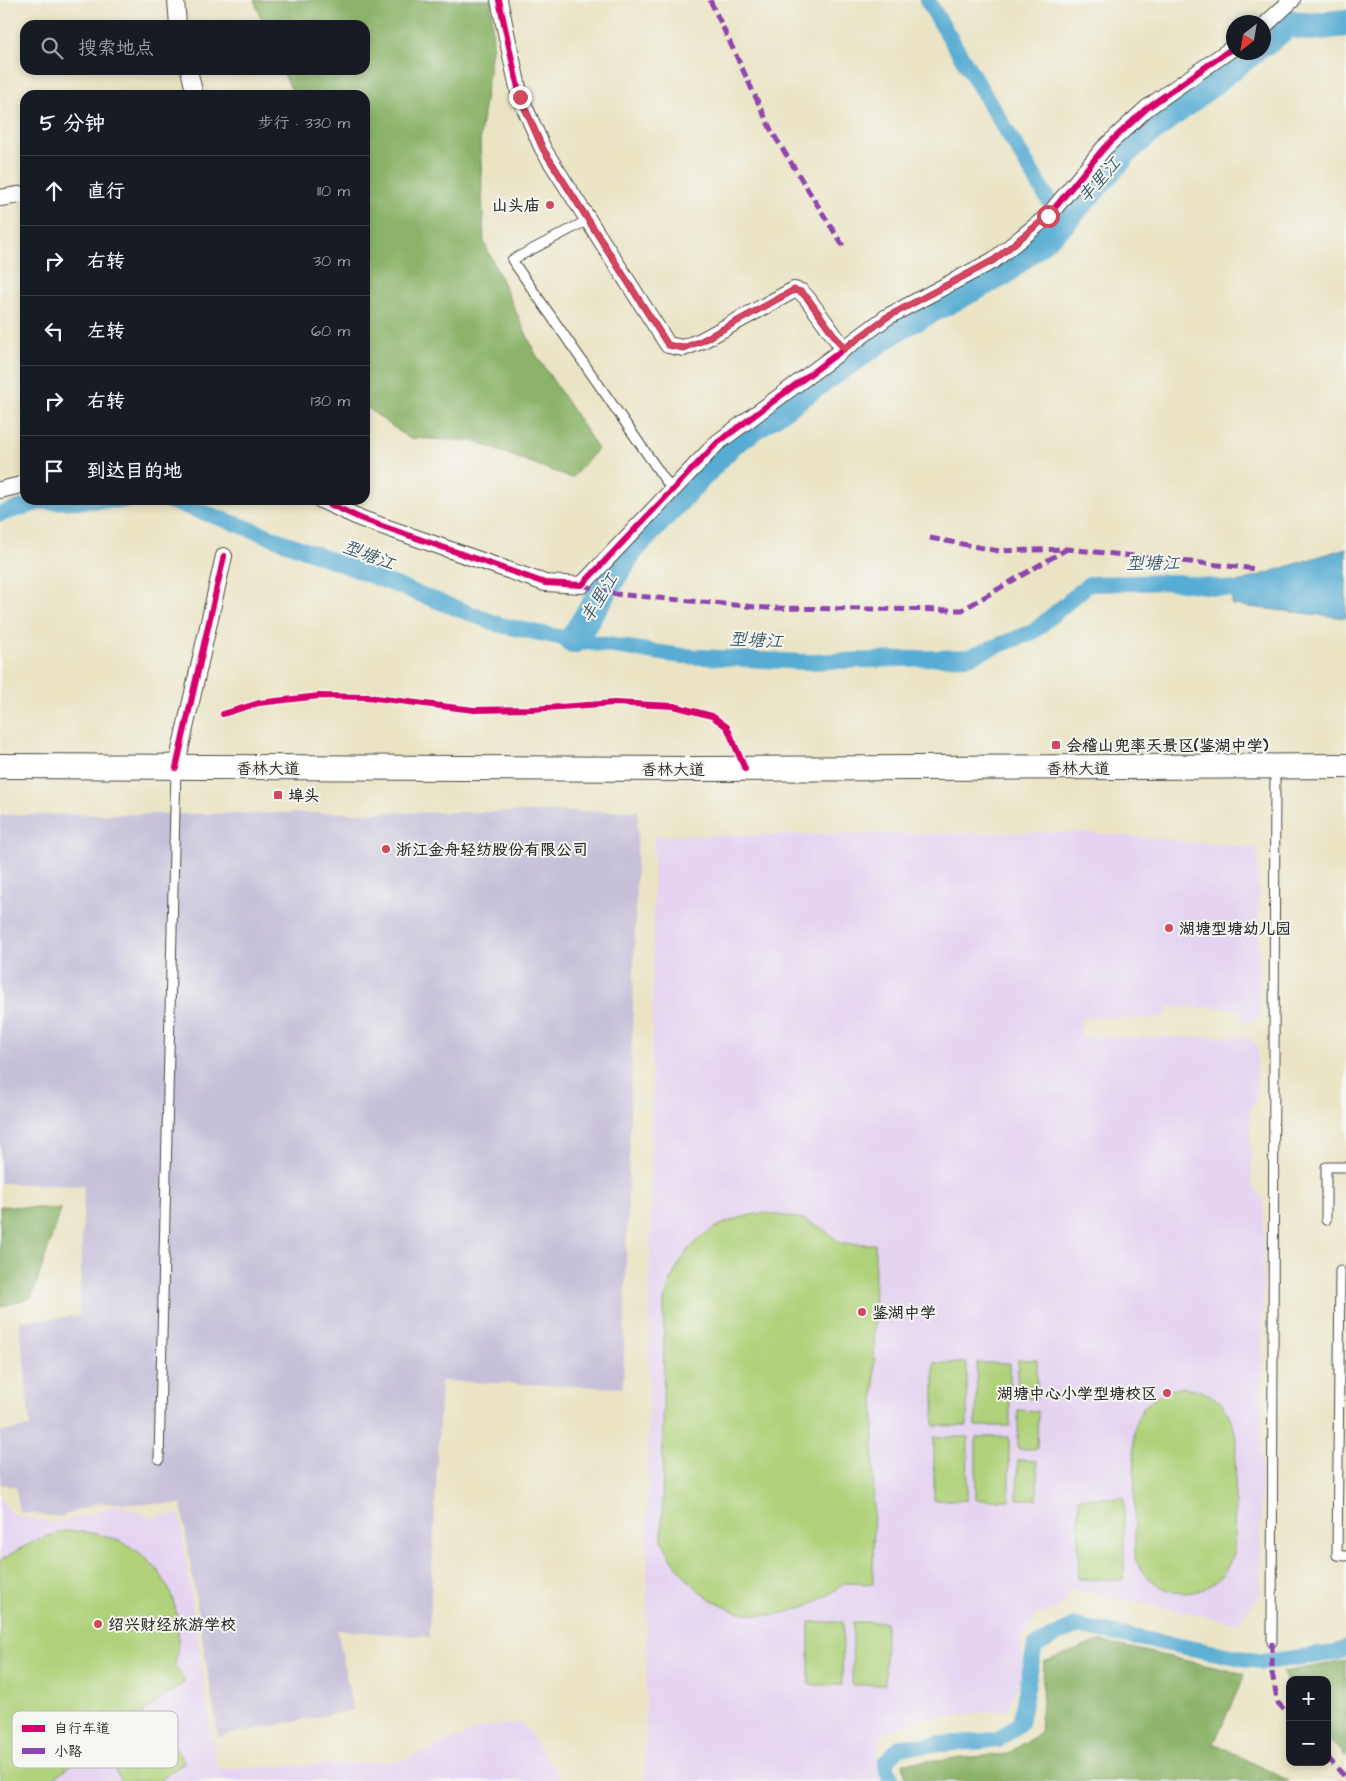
<!DOCTYPE html>
<html lang="zh">
<head>
<meta charset="utf-8">
<style>
  body { margin:0; font-family:"Architects Daughter","LXGW WenKai TC",sans-serif; background:#242831; color:#f1f3f6 }
  .controls { position:absolute; right:15px; bottom:15px; display:grid; overflow:hidden; border-radius:10px; box-shadow:0 2px 8px #0003 }
  .controls button { width:45px; height:45px; display:grid; place-items:center; padding:0; border:0; border-bottom:1px solid #363941; background:#171b24; color:#f1f3f6; font:25px sans-serif }
  .compass { position:absolute; left:1226px; top:15px; width:45px; height:45px; border-radius:50%; background:#171b24; box-shadow:0 2px 8px #0003; rotate:211deg }
  .stop { position:absolute; width:15px; height:15px; margin:-11px; border:4px solid #d1495b; border-radius:50%; background:#fff }
  .stop.end { background:#d1495b; border-color:#fff; box-shadow:0 1px 5px #0008 }
  .list { margin:0; padding:0; list-style:none }
  h2 { display:flex; justify-content:space-between; align-items:center; height:65px; margin:0; padding:0 20px; font-size:21px }
  h2 small { font-size:16px; font-weight:400; color:#9ea1a6 }
  .list li { display:grid; grid-template-columns:32px 1fr auto; gap:15px; align-items:center; box-sizing:border-box; height:70px; padding:0 20px; border-top:1px solid #363941 }
  .list b { display:block; font-size:19px; white-space:nowrap }
  .list em { font-size:16px; font-style:normal; color:#9ea1a6 }
  .icon { flex:none; width:28px; height:28px; fill:none; stroke:currentColor; stroke-width:2; stroke-linecap:round; stroke-linejoin:round }
  .map { position:relative; flex:none; width:1346px; height:1781px; overflow:hidden }
  .search { position:absolute; background:#171b24; box-shadow:0 2px 8px #0003; left:20px; top:20px; width:350px; height:55px; display:flex; align-items:center; gap:12px; box-sizing:border-box; padding:0 18px; border-radius:15px; color:#9ea1a6; font-size:19px }
  .panel { position:absolute; background:#171b24; box-shadow:0 2px 8px #0003; left:20px; top:90px; width:350px; height:415px; border-radius:15px }
  .map>svg:first-child { display:block }
  .built { fill:#e4d3f1 }
  .industrial { fill:#c6c0d9 }
  .green { fill:#afd179; stroke:#6d7e52 }
  .forest { fill:#8bb369; stroke:#5b6f4a }
  .water { fill:#57acd3; stroke:#416c7f }
  .lines { fill:none; stroke-linecap:round; stroke-linejoin:round }
  .canal { stroke:#57acd3; stroke-width:16 }
  .river { stroke:#57acd3; stroke-width:28 }
  .lane-casing { stroke:#484742; stroke-width:11 }
  .street-casing { stroke:#484742; stroke-width:18 }
  .secondary-casing { stroke:#484742; stroke-width:26 }
  .lane { stroke:#fff; stroke-width:9 }
  .street { stroke:#fff; stroke-width:16 }
  .secondary { stroke:#fff; stroke-width:24 }
  .quiet { stroke:#8e44ad; stroke-width:5; stroke-dasharray:10 5; stroke-linecap:butt }
  .cycleway-casing { stroke:#f6f6f2; stroke-width:9 }
  .cycleway { stroke:#d6006c; stroke-width:6 }
  .route { stroke:#d1495b; stroke-width:6 }
  .poi-dot { fill:#d1495b; stroke:#f6f6f2; stroke-width:2 }
  .labels { text-anchor:middle; stroke-width:4; stroke-linejoin:round; paint-order:stroke }
  .poi-label { font-size:16px; font-weight:bold; fill:#2b2b2b; stroke:#f6f6f2; text-anchor:start }
  .street-label { font-size:16px; fill:#2b2b2b; stroke:#f6f6f2 }
  .water-label { font-size:18px; font-style:italic; fill:#3a5866; stroke:#f6f6f2 }
  .key { fill:#f6f6f2; stroke:#b9b9b6; stroke-width:1 }
  .key-label { font-size:14px; fill:#2b2b2b }
</style>
</head>
<body>
<div class="map">
<svg width="1346" height="1781" viewBox="0 0 1346 1781">
  <rect width="100%" height="100%" fill="#f6f6f2"/>
  <filter id="ink" filterUnits="userSpaceOnUse"><feTurbulence type="fractalNoise" baseFrequency=".02" numOctaves="2"/><feDisplacementMap in="SourceGraphic" scale="10" xChannelSelector="R" yChannelSelector="G"/><feConvolveMatrix kernelMatrix="1 2 1 2 8 2 1 2 1" color-interpolation-filters="sRGB"/></filter>
  <filter id="wash" filterUnits="userSpaceOnUse"><feTurbulence type="fractalNoise" baseFrequency=".0096" numOctaves="4" result="noise"/><feDisplacementMap in="SourceGraphic" scale="20" xChannelSelector="R" yChannelSelector="G"/><feGaussianBlur stdDeviation="1.12" result="paint"/><feColorMatrix in="noise" values="0 0 0 0 0 0 0 0 0 0 0 0 0 0 0 0 0 1.4 0 .05"/><feComposite in="paint" operator="in"/></filter>
  <g filter="url(#wash)">
    <rect width="100%" height="100%" fill="#eae4c5"/>
    <!-- built -->
    <path class="built" d="M1079,832L1258,848L1260,1015L1252,1022H1241L1240,1008L1168,1007L1166,1018H1081L1082,1037H1248L1258,1048L1256,1101L1250,1108L1252,1186L1264,1198L1260,1595L1238,1623L1068,1588L1067,1599L1055,1610L1037,1615L1022,1639L1023,1673L1007,1710L921,1719L883,1734L876,1760L887,1781H645L654,836Z
      M0,1495L11,1514L57,1524L117,1505L151,1517L179,1514L217,1769L400,1761L486,1726L523,1724L563,1781H0Z"/>
    <!-- industrial -->
    <path class="industrial" d="M638,811L623,1388L441,1381L429,1637L337,1630L353,1710L218,1737L181,1504L99,1503L60,1517L19,1512L16,1487L0,1484V1432L30,1427L20,1321L79,1316L84,1186L0,1183V815Z"/>
    <!-- green -->
    <path class="green" d="M764,1213L803,1219L823,1229L842,1244H875L873,1584L845,1583C775,1638 700,1621 662,1540L664,1302C678,1248 708,1220 764,1213Z
      M1018,1360H1037V1398H1017Z
      M934,1363H967V1426H934Z
      M977,1363H1010V1426H976Z
      M1183,1387C1216,1392 1230,1405 1236,1438L1234,1553C1216,1604 1160,1606 1135,1559L1134,1432L1137,1419L1144,1407L1154,1398L1167,1391Z
      M1018,1410L1038,1411L1037,1449H1018Z
      M934,1437H968L967,1500H934Z
      M976,1437H1009V1500H976Z
      M1018,1460L1037,1461V1499H1017Z
      M1079,1498H1124V1580L1078,1579Z
      M64,1531C145,1530 191,1587 175,1665L185,1682L49,1781H0V1561C21,1547 40,1537 64,1531Z
      M809,1622H843L842,1685H809Z
      M853,1622H886L885,1685H852Z
      M165,1735L185,1762L159,1781H122L115,1771Z"/>
    <!-- forest -->
    <path class="forest" d="M254,0H491L493,42L480,137L484,242L535,353L598,449L572,478L473,441L408,438L365,406V95H294L282,70H365V25H264Z
      M0,1206L61,1209L32,1297L0,1307Z
      M1099,1641L1245,1674L1214,1743L1289,1781H906L903,1763L1007,1754L1040,1733L1044,1662Z
      M1346,1661V1757L1327,1737V1680H1290V1691L1283,1672Z"/>
    <!-- water -->
    <path class="water" d="M1346,548V618L1232,605V584Z
      M1346,1640V1655L1339,1658L1334,1645Z"/>
    <g class="lines">
      <!-- canal -->
      <path class="canal" d="M927,0L1062,222
        M166,500L237,524L500,625L573,640L682,656L806,662L968,657L1033,632L1089,584L1175,582L1252,592
        M0,514L41,502L129,500
        M892,1781L885,1762L900,1747L998,1740L1020,1723L1035,1646L1075,1626L1263,1662L1336,1653L1346,1649"/>
      <!-- river -->
      <path class="river" d="M1264,43L1288,23L1310,27L1346,23
        M573,640L630,549L731,442L899,326L1003,272L1062,222L1131,145L1251,52"/>
    </g>
  </g>
  <g filter="url(#ink)">
    <g class="lines">
      <!-- lane casing -->
      <g class="lane-casing">
        <path id="lane" d="M588,220L512,260L672,490
          M1326,1220V1167H1346
          M1340,1271L1337,1555L1346,1556
          M159,1459L176,768
          M1272,1642L1275,767"/>
      </g>
      <!-- street casing -->
      <g class="street-casing">
        <path id="street" d="M176,0L178,25
          M499,0L520,97L543,149L668,345L683,348L701,341L794,290L801,292L807,298L844,349
          M1264,26L1292,0
          M189,70L195,95
          M0,198L25,194
          M0,490L25,484
          M321,500L362,519L545,583L582,585L717,443L887,317L994,260L1048,216L1104,148L1147,108L1234,47
          M176,768L224,556"/>
      </g>
      <!-- secondary casing -->
      <g class="secondary-casing">
        <path id="secondary" d="M0,766L692,769L1346,766"/>
      </g>
      <!-- lane -->
      <use href="#lane" class="lane"/>
      <!-- street -->
      <use href="#street" class="street"/>
      <!-- secondary -->
      <use href="#secondary" class="secondary"/>
      <!-- quiet -->
      <path class="quiet" d="M710,0L772,132L843,246
        M930,538L999,551L1067,549L1257,569
        M582,585L615,594L767,608L962,610L1067,549
        M1272,1642V1673L1278,1703L1290,1716
        M1327,1757L1346,1778"/>
      <!-- cycleway casing -->
      <g class="cycleway-casing">
        <path id="cycleway" d="M499,0L520,97L543,149L668,345L683,348L701,341L794,290L801,292L807,298L844,349
          M321,500L362,519L545,583L582,585L717,443L887,317L994,260L1048,216L1104,148L1147,108L1234,47
          M223,714L259,703L319,696L367,697L474,710L533,709L614,703L674,706L712,716L727,727L745,769
          M176,768L224,556"/>
      </g>
      <!-- cycleway -->
      <use href="#cycleway" class="cycleway"/>
    </g>
  </g>
  <g class="lines" filter="url(#ink)">
    <!-- route -->
    <path class="route" d="M520,97L543,149L668,345L683,348L702,341L794,290L801,292L808,298L844,349L887,317L994,260L1048,216"/>
  </g>
  <!-- markers -->
  <g class="poi-dot">
    <circle cx="550" cy="205" r="5"/>
    <rect x="1051" y="740" width="10" height="10" rx="2.5"/>
    <rect x="273" y="790" width="10" height="10" rx="2.5"/>
    <circle cx="386" cy="849" r="5"/>
    <circle cx="1169" cy="928" r="5"/>
    <circle cx="862" cy="1312" r="5"/>
    <circle cx="1167" cy="1393" r="5"/>
    <circle cx="98" cy="1624" r="5"/>
  </g>
  <g class="labels">
    <!-- poi labels -->
    <g class="poi-label">
      <text x="540" y="211" text-anchor="end">山头庙</text>
      <text x="1066" y="751">会稽山兜率天景区(鉴湖中学)</text>
      <text x="288" y="801">埠头</text>
      <text x="396" y="855">浙江金舟轻纺股份有限公司</text>
      <text x="1179" y="934">湖塘型塘幼儿园</text>
      <text x="872" y="1318">鉴湖中学</text>
      <text x="1157" y="1399" text-anchor="end">湖塘中心小学型塘校区</text>
      <text x="108" y="1630">绍兴财经旅游学校</text>
    </g>
    <!-- street labels -->
    <g class="street-label">
      <text x="268" y="774">香林大道</text>
      <text x="1078" y="774">香林大道</text>
      <text x="673" y="775">香林大道</text>
    </g>
    <!-- water labels -->
    <g class="water-label">
      <text transform="translate(1099 180) rotate(-48)" y="6">丰里江</text>
      <text transform="translate(369 555) rotate(21)" y="6">型塘江</text>
      <text x="1153" y="569">型塘江</text>
      <text transform="translate(599 598) rotate(-58)" y="6">丰里江</text>
      <text transform="translate(756 640) rotate(3)" y="6">型塘江</text>
    </g>
  </g>
  <!-- legend -->
  <rect x="12" y="1711" width="166" height="57" rx="8" class="key"/>
  <rect x="22" y="1725" width="23" height="7" fill="#d6006c"/>
  <rect x="22" y="1748" width="23" height="6" fill="#8e44ad"/>
  <g class="key-label">
    <text x="54" y="1733">自行车道</text>
    <text x="54" y="1756">小路</text>
  </g>
</svg>
<div class="controls">
<button>+</button>
<button>−</button>
</div>
<svg class="compass" viewBox="-18 -18 36 36"><path d="M0-13l5 13h-10z" fill="#e53935"/><path d="M0 13l5-13h-10z" fill="#9ea1a6"/></svg>
<div class="stop" style="left:1048px;top:216px"></div>
<div class="stop end" style="left:520px;top:97px"></div>
<div class="search"><svg class="icon" aria-label="search" viewBox="0 0 24 24"><circle cx="10" cy="10" r="6"/><path d="M15 15l6 6"/></svg>搜索地点</div>
<section class="panel">
<h2>5 分钟<small>步行 · 330 m</small></h2>
<ul class="list">
<li><svg class="icon" aria-label="ahead" viewBox="0 0 24 24"><path d="M12 20V5M6 11l6-6 6 6"/></svg><div><b>直行</b></div><em>110 m</em></li>
<li><svg class="icon" aria-label="right" viewBox="0 0 24 24"><path d="M7 20v-9h11M14 6l5 5-5 5"/></svg><div><b>右转</b></div><em>30 m</em></li>
<li><svg class="icon" aria-label="left" viewBox="0 0 24 24"><path d="M17 20v-9H6M10 6l-5 5 5 5"/></svg><div><b>左转</b></div><em>60 m</em></li>
<li><svg class="icon" aria-label="right" viewBox="0 0 24 24"><path d="M7 20v-9h11M14 6l5 5-5 5"/></svg><div><b>右转</b></div><em>130 m</em></li>
<li><svg class="icon" aria-label="arrive" viewBox="0 0 24 24"><path d="M6 21V4h12l-3 4 3 4H6"/></svg><div><b>到达目的地</b></div></li>
</ul>
</section>
</div>
</body>
</html>
